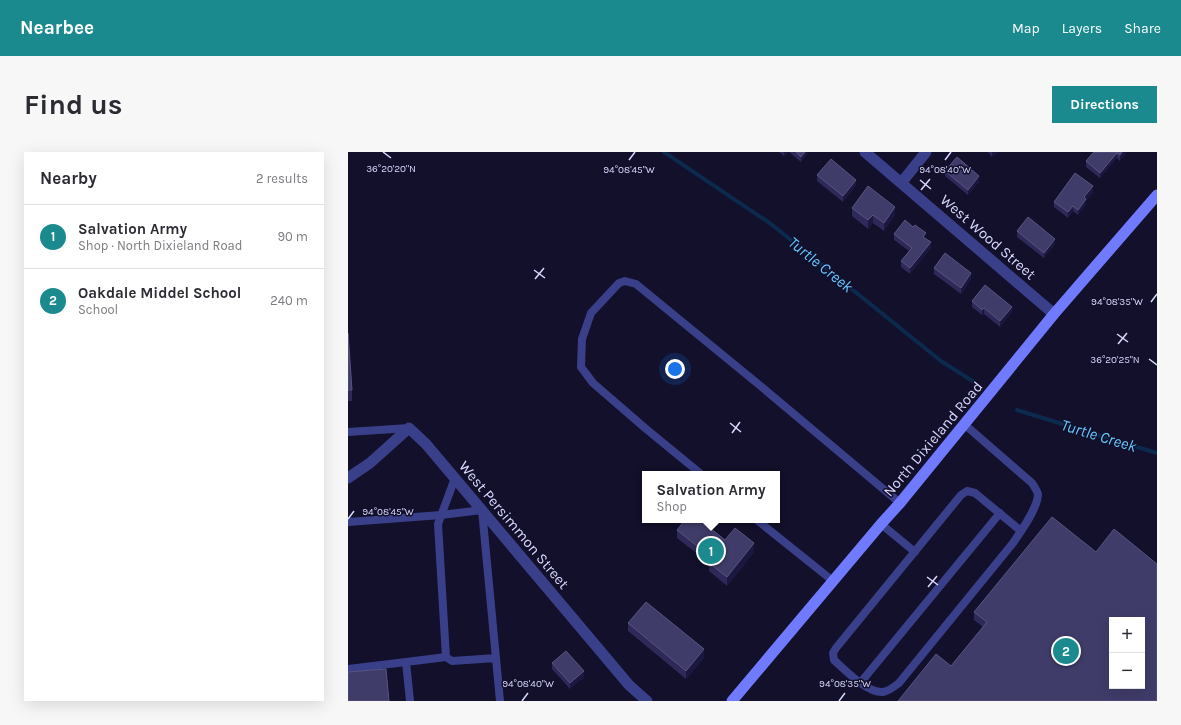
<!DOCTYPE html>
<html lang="en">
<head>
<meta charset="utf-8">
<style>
  body { margin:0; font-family:Karla,sans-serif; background:#f7f7f7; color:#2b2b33 }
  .controls { position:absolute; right:12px; bottom:12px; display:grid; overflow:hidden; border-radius:0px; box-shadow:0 4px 16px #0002 }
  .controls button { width:36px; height:36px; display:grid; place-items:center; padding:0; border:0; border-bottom:1px solid #e1e1e2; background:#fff; color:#2b2b33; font:20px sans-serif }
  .you { position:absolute; left:327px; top:217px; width:14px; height:14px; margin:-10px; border:3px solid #fff; border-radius:50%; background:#1a73e8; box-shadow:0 0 0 6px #1a73e833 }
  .badge { display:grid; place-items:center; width:26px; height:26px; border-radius:50%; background:#1a8a8f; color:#fff; font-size:13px; font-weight:700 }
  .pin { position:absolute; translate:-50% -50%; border:2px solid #fff; box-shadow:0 1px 4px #0006 }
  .popup { position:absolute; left:294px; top:319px; width:138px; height:52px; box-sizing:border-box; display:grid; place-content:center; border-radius:0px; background:#fff; filter:drop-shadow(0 1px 3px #0005); font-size:13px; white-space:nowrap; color:#7c7c81 }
  .popup b { font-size:15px; color:#2b2b33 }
  .popup::after { content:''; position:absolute; left:50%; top:100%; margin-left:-8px; border:8px solid transparent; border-top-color:#fff }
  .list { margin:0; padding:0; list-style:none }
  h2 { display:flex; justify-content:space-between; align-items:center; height:52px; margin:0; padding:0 16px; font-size:17px }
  h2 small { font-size:13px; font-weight:400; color:#7c7c81 }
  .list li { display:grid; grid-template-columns:26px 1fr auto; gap:12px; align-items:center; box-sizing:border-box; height:64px; padding:0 16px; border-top:1px solid #e1e1e2 }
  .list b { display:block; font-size:15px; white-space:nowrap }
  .list p { margin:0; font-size:13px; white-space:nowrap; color:#7c7c81 }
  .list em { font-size:13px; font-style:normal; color:#7c7c81 }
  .map { position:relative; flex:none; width:809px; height:549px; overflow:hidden; border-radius:0px }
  header { display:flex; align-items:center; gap:24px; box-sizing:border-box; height:56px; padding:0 20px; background:#1a8a8f; color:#fff }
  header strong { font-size:19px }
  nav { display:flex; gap:22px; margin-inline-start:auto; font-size:14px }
  .intro { display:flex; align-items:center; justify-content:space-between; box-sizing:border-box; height:96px; padding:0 24px }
  h1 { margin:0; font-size:28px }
  .button { padding:10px 18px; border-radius:0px; background:#1a8a8f; color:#fff; font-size:14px; font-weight:700 }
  main { display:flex; gap:24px; padding:0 24px }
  aside { flex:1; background:#fff; border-radius:0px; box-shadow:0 4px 16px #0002 }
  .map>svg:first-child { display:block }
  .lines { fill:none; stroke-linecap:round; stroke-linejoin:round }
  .stream { stroke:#0c2a4d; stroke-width:4 }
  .service { stroke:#3a3f89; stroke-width:8 }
  .minor { stroke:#3a3f89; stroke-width:11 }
  .secondary { stroke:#707aff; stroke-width:11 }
  .wall { fill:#2e2958 }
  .shaded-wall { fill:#1b173e }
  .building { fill:#403c6a; stroke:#585581; fill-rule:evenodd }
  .ticks { fill:none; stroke:#d9d9ff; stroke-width:1.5 }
  .labels { text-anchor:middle; stroke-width:3; stroke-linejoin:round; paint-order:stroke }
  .street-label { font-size:15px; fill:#d9d9ff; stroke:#12102a }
  .water-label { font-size:16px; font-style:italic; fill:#67c8ff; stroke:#12102a }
  .ticks-label { font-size:10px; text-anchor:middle; fill:#d9d9ff; stroke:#12102a; stroke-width:3; stroke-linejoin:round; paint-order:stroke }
</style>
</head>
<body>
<header>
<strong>Nearbee</strong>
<nav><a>Map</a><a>Layers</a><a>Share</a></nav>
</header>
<div class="intro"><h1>Find us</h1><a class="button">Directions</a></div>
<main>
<aside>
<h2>Nearby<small>2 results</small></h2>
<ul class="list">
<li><span class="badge">1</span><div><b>Salvation Army</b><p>Shop · North Dixieland Road</p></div><em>90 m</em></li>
<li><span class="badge">2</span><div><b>Oakdale Middel School</b><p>School</p></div><em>240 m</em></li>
</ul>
</aside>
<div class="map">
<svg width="809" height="549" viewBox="0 0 809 549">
  <rect width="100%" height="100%" fill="#12102a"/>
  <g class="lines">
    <!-- stream -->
    <path class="stream" d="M316,0L423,72L593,209L626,230
      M669,258L809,301"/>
    <!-- service -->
    <path class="service" d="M616,272L684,331C686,334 689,339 690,342C690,356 673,379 665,391L551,531C546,535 541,539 535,540C519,541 497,518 486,508L485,501L488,496L613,343L619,339L627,341L673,379
      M0,280L61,276
      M353,322L297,276L245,231L233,215L234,187L243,161L271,131L277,129L288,132L415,236L552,351
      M107,326L90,372L98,505L104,509L148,506
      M409,368L485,429
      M0,370L93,363L134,358L152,549
      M533,372L567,400
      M0,517L58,510
      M513,530L652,361
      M62,549L58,510L98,505"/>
    <!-- minor -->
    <path class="minor" d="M517,0L706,162
      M554,30L578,0
      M0,326L22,311L61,276L78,292L281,533L299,549"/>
    <!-- secondary -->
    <path class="secondary" d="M384,549L533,372L552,351L706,162L809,43"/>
  </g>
  <!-- wall -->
  <path class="wall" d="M431,0H440L436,4Z
    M441,0H461L453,10Z
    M640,0H650L644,5Z
    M746,0H778V1L772,9L769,6L752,26L738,15V9Z
    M597,19L631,30L620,43L597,24Z
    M469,23L508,33L495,50L469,29Z
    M745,40L738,49V52L730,63L725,59L720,66L706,55V50Z
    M504,56L547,63L536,79L525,71L520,77L504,64Z
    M669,79L707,92L696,106L669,85Z
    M546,82L578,87L583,96L562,122L553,115V109L561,99L546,88Z
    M586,116L623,127L613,142L586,122Z
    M624,149L664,160L652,175L636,162L634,163L624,155Z
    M0,181L4,238V249H0Z
    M329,378L377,388L406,400L379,434L361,419V411L329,386Z
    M748,400L603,514L635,475L626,468V460Z
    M280,471L356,506L338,527L280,479Z
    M204,511L236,525L222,537L204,517Z"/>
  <!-- shaded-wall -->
  <path class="shaded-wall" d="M436,0H440L436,4Z
    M457,0H461L453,10V5Z
    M644,0H650L644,5Z
    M774,0H778V1L772,9V3Z
    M769,1V6L752,26V21Z
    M631,24V30L620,43V38Z
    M508,28V33L495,50V44Z
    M745,34V40L738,49V52L730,63V58L736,45Z
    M725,54V59L720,66V60Z
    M547,55V63L536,79V71Z
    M525,63V71L520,77V68Z
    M707,87V92L696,106V101Z
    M583,90V96L562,122V116Z
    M623,121V127L613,142V136Z
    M664,155V160L652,175V169Z
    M636,156V162L634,163V158Z
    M406,391V400L379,434V425Z
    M356,497V506L338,527V519Z
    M236,519V525L222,537V531Z"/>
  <!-- building -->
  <path class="building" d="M448,0H457L453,5Z
    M746,0H774L772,3L769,1L752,21L738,9Z
    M609,5L631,24L620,38L597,19Z
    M483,7L508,28L495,44L469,23Z
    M727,21L745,34L736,45L738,47L730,58L725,54L720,60L706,50Z
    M520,34L547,55L536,71L525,63L520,68L504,56Z
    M680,65L707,87L696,101L669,79Z
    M557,68L565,75L567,73L578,81L575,85L583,90L562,116L553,109L564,96L546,82Z
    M597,101L623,121L613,136L586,116Z
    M637,133L664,155L652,169L636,156L634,158L624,149Z
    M0,181L4,238H0Z
    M704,365L748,400L766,377L809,412V549H550L588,502L603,514L639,470L626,460ZM764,468H794V534H764Z
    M337,368H352L377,388L387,376L406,391L379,425L361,411L364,406L329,378Z
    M298,450L356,497L338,519L280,471Z
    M218,499L236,519L222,531L204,511Z
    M38,517L41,549H0V520Z"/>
  <!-- ticks -->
  <path class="ticks" d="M35,0L43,6M281,8L287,0M597,8L603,0M572,28L583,37M573,38L582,27M186,118L197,126M187,127L196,116M803,150L809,142M769,182L780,190M770,192L779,181M801,207L809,213M382,271L393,280M384,281L392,270M0,367L6,359M579,425L590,433M580,435L589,424M174,549L180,541M491,549L497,541"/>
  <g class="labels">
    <!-- street labels -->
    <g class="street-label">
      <text transform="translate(640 85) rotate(41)" y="5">West Wood Street</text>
      <text transform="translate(585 287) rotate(-50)" y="5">North Dixieland Road</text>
      <text transform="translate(166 373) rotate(50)" y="5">West Persimmon Street</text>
    </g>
    <!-- water labels -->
    <g class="water-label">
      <text transform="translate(473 112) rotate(39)" y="6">Turtle Creek</text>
      <text transform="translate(751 283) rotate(17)" y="6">Turtle Creek</text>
    </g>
  </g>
  <g class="ticks-label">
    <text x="43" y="20">36°20'20"N</text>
    <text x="281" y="21">94°08'45"W</text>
    <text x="597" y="21">94°08'40"W</text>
    <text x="769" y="153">94°08'35"W</text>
    <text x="767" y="211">36°20'25"N</text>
    <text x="40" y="363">94°08'45"W</text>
    <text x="180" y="535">94°08'40"W</text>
    <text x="497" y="535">94°08'35"W</text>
  </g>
</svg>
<div class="controls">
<button>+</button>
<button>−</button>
</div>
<div class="you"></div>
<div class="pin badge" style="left:363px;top:399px">1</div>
<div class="popup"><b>Salvation Army</b>Shop</div>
<div class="pin badge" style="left:718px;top:499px">2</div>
</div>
</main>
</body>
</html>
